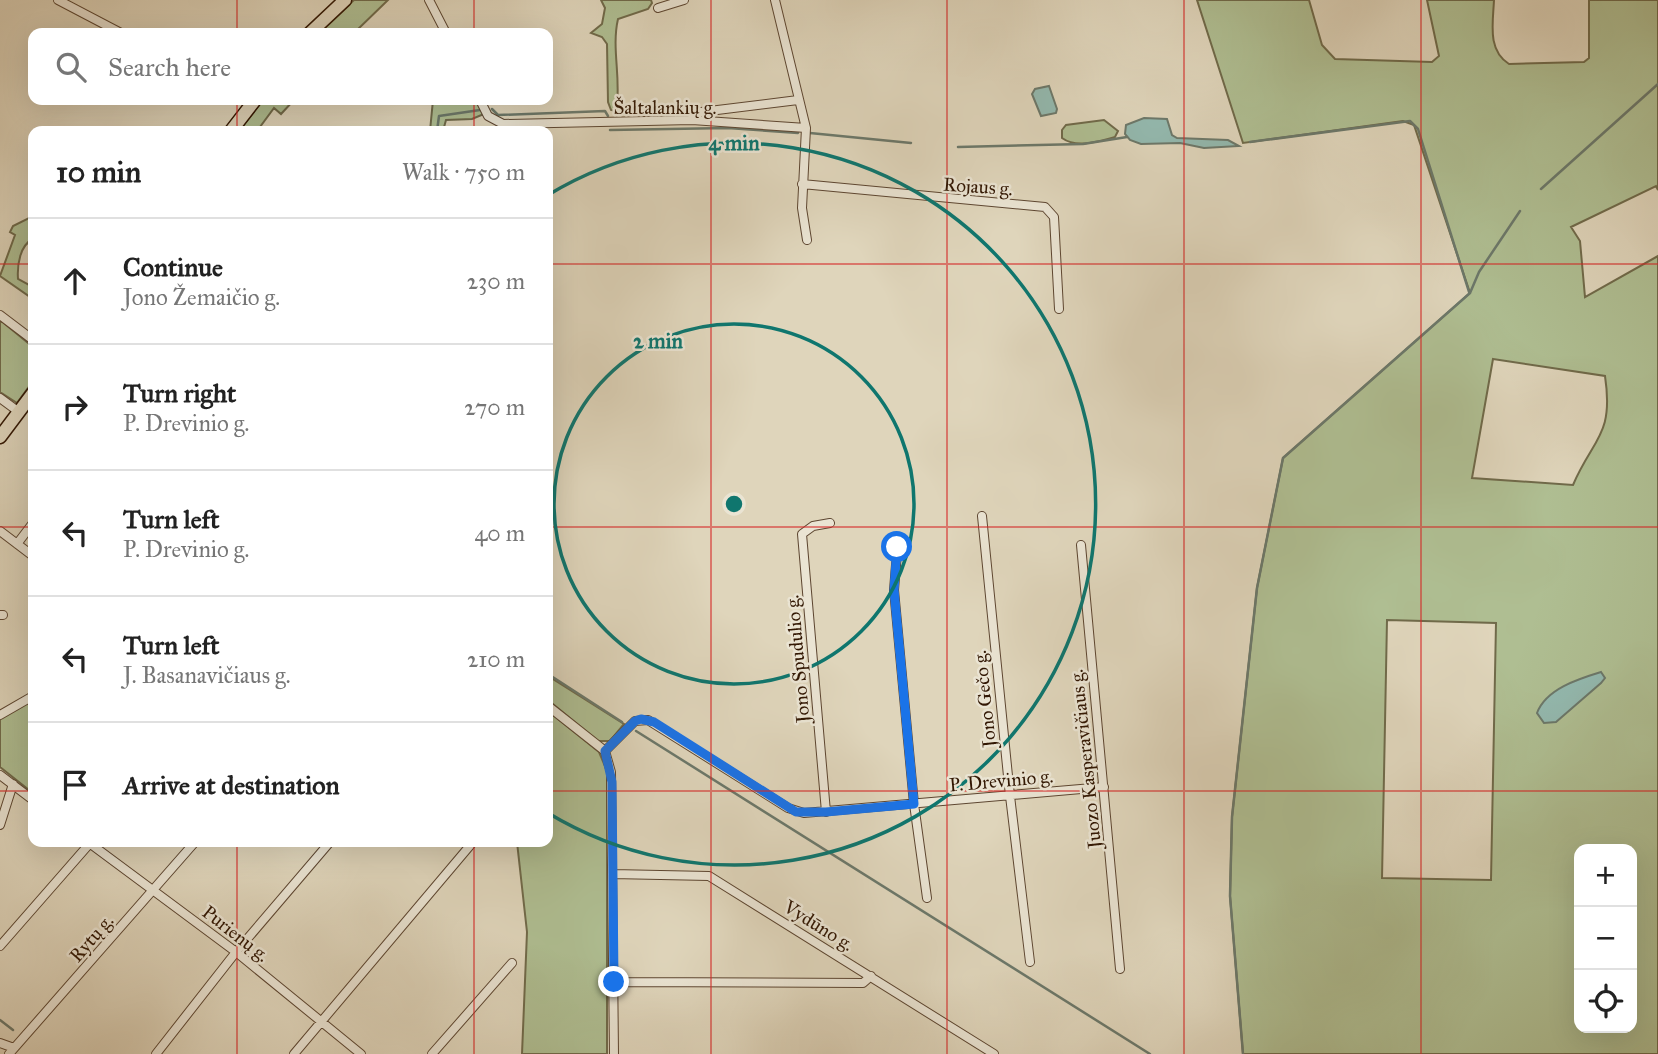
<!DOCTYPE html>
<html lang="en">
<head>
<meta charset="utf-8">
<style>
  body { margin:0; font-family:"IM FELL Great Primer",serif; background:#f2f2f2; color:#222 }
  .controls { position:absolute; right:21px; bottom:21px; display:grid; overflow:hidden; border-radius:14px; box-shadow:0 7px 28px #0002 }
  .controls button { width:63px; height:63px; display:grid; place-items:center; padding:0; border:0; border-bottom:2px solid #e0e0e0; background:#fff; color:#222; font:35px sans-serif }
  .stop { position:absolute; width:21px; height:21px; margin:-16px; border:5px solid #1a73e8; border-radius:50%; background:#fff }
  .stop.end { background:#1a73e8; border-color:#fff; box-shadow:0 2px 7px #0008 }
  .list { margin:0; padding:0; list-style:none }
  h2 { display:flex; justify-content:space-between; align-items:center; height:91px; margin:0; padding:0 28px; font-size:30px }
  h2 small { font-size:23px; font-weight:400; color:#767676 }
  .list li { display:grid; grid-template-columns:46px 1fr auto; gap:21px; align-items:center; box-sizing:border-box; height:126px; padding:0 28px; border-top:2px solid #e0e0e0 }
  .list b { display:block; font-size:26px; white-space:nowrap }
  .list p { margin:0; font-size:23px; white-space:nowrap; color:#767676 }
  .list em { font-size:23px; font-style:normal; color:#767676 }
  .icon { flex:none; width:38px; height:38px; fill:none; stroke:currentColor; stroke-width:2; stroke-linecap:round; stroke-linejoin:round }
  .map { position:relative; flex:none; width:1658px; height:1054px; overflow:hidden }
  .search { position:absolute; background:#fff; box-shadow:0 7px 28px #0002; left:28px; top:28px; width:525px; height:77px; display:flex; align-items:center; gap:18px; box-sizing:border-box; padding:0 24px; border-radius:14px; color:#767676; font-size:26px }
  .panel { position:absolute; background:#fff; box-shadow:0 7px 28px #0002; left:28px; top:126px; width:525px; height:721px; border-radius:14px }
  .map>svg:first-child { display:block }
  .green { fill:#afbe92; stroke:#706a4a; stroke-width:2; fill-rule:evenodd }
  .water { fill:#93b9af; stroke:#6c786a; stroke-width:2 }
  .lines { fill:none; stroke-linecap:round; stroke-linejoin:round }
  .stream { stroke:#6c786a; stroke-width:2.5 }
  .street-casing { stroke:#5d4631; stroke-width:10 }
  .primary-casing { stroke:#321703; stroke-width:15 }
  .street { stroke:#eae4d3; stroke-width:8 }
  .primary { stroke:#dfd5bb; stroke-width:12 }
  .route { stroke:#1a73e8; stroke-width:9 }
  .grid { fill:none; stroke:#d62828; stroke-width:2; stroke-opacity:0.55 }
  .ring { fill:none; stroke:#0f766e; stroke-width:3.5 }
  .labels { text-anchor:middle; stroke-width:5; stroke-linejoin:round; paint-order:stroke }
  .street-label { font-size:19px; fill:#321703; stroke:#eae4d3 }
  .centre { fill:#0f766e; stroke:#eae4d3; stroke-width:3.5 }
  .ring-label { font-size:21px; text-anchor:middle; font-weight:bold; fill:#0f766e; stroke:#eae4d3; stroke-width:5; stroke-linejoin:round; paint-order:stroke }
</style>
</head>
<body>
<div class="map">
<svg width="1658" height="1054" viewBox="0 0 1658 1054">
  <rect width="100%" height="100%" fill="#dfd5bb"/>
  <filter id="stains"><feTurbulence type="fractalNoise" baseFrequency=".00286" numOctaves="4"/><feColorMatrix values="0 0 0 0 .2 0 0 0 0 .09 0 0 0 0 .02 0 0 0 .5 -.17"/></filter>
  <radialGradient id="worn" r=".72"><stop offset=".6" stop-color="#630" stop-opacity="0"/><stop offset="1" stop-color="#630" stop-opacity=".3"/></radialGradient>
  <!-- green -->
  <path class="green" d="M354,0H388L354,33H318Z
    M601,0H651L652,3L648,9L618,19C611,49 622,81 616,111L611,110L608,102L607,44L602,37L591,33L602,24L605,8Z
    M1197,0H1309L1322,45L1335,59L1432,62L1439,56L1427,0H1494C1493,23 1487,50 1509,64L1584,62L1589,58V0H1658V190L1656,186L1571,227L1580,241L1585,297L1658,256V1054H1243L1230,896L1232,817L1257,588L1283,458L1470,293L1414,125L1403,121L1243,143ZM1493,359L1605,376C1614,436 1593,438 1573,485L1472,478ZM1387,620L1496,623L1491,880L1382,878ZM1579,849H1632V1028H1579Z
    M263,100H294L281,114L274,108L257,131H239Z
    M433,100H476L484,114L472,119L446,120L443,131H430Z
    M1104,120L1118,131L1115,137C1099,141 1077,149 1062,138V130L1066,125Z
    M33,216V239C20,245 17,265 18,279L33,287V299L0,276L15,235L10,232L13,226Z
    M0,320L33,347V381L17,403L0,392Z
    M548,676L624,724L610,741H598L548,700Z
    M33,699V776L29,790L0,767V719Z
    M548,711L599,752L607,771V1054H522L527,932L517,842H548Z"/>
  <!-- water -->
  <path class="water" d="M1049,86L1057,109L1056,113L1041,116L1032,94L1035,89Z
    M1144,118L1167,119L1172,135L1177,138L1228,140L1239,146L1204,148L1180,143L1141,144L1130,140L1125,134L1126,125Z
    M1601,672L1605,678L1601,683L1556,722L1544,723L1537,713C1546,689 1578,679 1601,672Z"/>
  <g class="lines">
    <!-- stream -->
    <path class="stream" d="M492,109L498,115L605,111L608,116
      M610,130L728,128L798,133
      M437,131L439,116L480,110
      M810,133L911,143
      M1250,142L1410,121L1418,129L1469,292
      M958,147L1083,144L1127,137
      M1541,189L1658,84
      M548,674L622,722
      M636,731L1150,1054
      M0,1020L13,1030
      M1243,1054L1230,896L1232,817L1257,588L1283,458L1470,293L1479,272L1520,211"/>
    <!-- street casing -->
    <g class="street-casing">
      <path id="street" d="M58,0L121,33
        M429,0L446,33
        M775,0L806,128
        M658,8L684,0
        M480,100L488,116L503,124L692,120L806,128L802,208L807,240
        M692,120L693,113L798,100
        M802,184L1045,207L1054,217L1059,309
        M0,315L33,340
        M0,398L19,412
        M982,516L1010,796L1030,962
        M0,531L33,556
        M898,540L894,590L914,804L927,898
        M17,544L33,523
        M1081,545L1120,969
        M0,615H3
        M548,706L605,751L611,772L614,1054
        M0,715L33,696
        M605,751L635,721L648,720L788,808L804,813L1104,787
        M0,775L33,800
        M826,812L802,534L813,526L830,523
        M0,825L13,784
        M88,842L236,952L361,1054
        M612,874L709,876L994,1054
        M0,946L91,842
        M614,982L863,983L871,976
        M0,1043L14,1048
        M9,1054L195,842
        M156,1054L236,952L330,842
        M294,1054L473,842
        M432,1054L512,963"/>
    </g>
    <!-- primary casing -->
    <g class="primary-casing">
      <path id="primary" d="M310,33L345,0
        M231,131L255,100
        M0,437L33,393"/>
    </g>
    <!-- street -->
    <use href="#street" class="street"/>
    <!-- primary -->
    <use href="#primary" class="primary"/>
  </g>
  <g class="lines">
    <!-- route -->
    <path class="route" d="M614,982L612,782L605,751L635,721L641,719L654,722L796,812H826L914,804L894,590L897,547"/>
  </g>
  <!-- grid -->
  <path class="grid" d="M237,0V33M474,0V33M711,0V1054M947,0V1054M1184,0V1054M1421,0V1054M237,100V131M474,100V131M0,264H33M548,264H1658M0,527H33M548,527H1658M0,791H33M548,791H1658M237,842V1054M474,842V1054"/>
  <!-- distance rings -->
  <g class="ring">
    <circle cx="734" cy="504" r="180"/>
    <path d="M548 195A361 361 0 1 1 548 813"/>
  </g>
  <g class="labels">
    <!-- street labels -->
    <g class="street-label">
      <text x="665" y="114">Šaltalankių g.</text>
      <text transform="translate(978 186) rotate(4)" y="7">Rojaus g.</text>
      <text transform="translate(797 659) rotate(-95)" y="7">Jono Spudulio g.</text>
      <text transform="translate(984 699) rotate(-96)" y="7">Jono Gečo g.</text>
      <text transform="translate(1085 759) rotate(-96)" y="7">Juozo Kasperavičiaus g.</text>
      <text transform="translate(1001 780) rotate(-5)" y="7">P. Drevinio g.</text>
      <text transform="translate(819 925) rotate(32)" y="7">Vydūno g.</text>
      <text transform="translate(236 933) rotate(38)" y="7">Purienų g.</text>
      <text transform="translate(91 938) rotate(-49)" y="7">Rytų g.</text>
    </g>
  </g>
  <circle cx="734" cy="504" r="10" class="centre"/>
  <g class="ring-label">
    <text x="734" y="150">4 min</text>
    <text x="658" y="348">2 min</text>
  </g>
  <rect width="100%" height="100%" filter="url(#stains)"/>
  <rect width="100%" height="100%" fill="url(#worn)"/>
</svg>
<div class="controls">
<button>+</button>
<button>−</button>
<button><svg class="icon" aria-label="locate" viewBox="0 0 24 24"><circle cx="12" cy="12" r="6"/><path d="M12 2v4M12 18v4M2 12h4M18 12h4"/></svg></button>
</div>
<div class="stop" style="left:897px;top:547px"></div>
<div class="stop end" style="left:614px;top:982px"></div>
<div class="search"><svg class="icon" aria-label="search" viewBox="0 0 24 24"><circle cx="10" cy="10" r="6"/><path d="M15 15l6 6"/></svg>Search here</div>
<section class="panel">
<h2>10 min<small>Walk · 750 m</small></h2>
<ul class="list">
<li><svg class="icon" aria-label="ahead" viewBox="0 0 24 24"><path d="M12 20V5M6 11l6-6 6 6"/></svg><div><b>Continue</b><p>Jono Žemaičio g.</p></div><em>230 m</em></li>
<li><svg class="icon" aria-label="right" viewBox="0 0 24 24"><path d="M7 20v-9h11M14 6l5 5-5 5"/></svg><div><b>Turn right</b><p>P. Drevinio g.</p></div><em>270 m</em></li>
<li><svg class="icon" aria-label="left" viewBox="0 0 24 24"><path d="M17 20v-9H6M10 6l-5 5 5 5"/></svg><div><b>Turn left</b><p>P. Drevinio g.</p></div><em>40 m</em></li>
<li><svg class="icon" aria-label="left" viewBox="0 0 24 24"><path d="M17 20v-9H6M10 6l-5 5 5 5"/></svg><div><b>Turn left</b><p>J. Basanavičiaus g.</p></div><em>210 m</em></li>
<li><svg class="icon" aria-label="arrive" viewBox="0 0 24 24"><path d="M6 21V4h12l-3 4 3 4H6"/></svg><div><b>Arrive at destination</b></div></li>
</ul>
</section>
</div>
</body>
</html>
